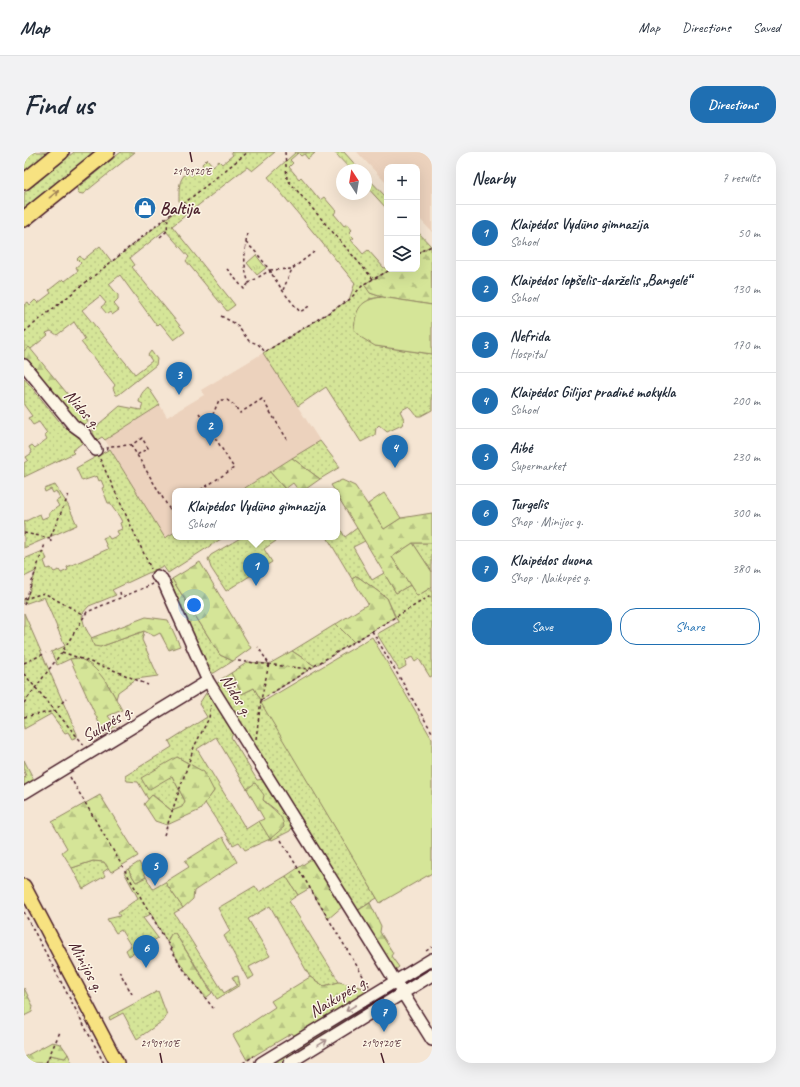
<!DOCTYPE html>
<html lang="en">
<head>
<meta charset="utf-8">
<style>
  body { margin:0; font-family:Caveat,sans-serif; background:#f2f2f3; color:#1f2937 }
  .controls { position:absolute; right:12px; top:12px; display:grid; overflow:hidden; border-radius:8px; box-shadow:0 4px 16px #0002 }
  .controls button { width:36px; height:36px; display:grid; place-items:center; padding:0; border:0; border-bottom:1px solid #e0e1e3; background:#fff; color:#1f2937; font:20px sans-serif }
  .compass { position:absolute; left:312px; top:12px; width:36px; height:36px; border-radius:50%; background:#fff; box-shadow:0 4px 16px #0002; rotate:348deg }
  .you { position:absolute; left:170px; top:453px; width:14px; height:14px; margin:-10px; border:3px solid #fff; border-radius:50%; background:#1a73e8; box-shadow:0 0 0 6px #1a73e833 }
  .badge { display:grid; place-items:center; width:26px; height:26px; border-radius:50%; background:#1f6fb2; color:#fff; font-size:13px; font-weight:700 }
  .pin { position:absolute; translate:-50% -33px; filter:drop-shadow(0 1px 2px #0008) }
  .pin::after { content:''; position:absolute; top:21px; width:14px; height:12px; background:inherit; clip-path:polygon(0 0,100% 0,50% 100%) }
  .popup { position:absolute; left:148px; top:336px; width:168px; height:52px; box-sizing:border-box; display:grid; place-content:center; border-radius:8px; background:#fff; filter:drop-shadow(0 1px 3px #0005); font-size:13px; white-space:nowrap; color:#747a83 }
  .popup b { font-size:15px; color:#1f2937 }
  .popup::after { content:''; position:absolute; left:50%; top:100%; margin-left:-8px; border:8px solid transparent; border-top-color:#fff }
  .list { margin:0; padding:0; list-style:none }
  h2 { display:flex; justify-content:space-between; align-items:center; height:52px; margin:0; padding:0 16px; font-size:17px }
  h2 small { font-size:13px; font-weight:400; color:#747a83 }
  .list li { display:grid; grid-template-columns:26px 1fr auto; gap:12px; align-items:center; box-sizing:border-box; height:56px; padding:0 16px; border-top:1px solid #e0e1e3 }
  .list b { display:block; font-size:15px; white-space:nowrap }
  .list p { margin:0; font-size:13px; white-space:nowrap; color:#747a83 }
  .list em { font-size:13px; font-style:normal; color:#747a83 }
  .actions { display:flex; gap:8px; padding:12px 16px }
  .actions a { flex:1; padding:9px 0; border:1px solid #1f6fb2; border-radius:16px; text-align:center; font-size:14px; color:#1f6fb2 }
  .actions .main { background:#1f6fb2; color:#fff }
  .icon { flex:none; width:22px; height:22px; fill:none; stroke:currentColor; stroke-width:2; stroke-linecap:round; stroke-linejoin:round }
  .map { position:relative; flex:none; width:408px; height:911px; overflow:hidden; border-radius:16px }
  header { display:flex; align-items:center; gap:24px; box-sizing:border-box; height:56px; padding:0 20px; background:#fff; border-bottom:1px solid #e0e1e3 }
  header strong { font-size:19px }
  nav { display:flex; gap:22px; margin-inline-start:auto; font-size:14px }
  .intro { display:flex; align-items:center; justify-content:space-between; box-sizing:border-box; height:96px; padding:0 24px }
  h1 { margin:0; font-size:28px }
  .button { padding:10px 18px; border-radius:16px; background:#1f6fb2; color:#fff; font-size:14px; font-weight:700 }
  main { display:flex; gap:24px; padding:0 24px }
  aside { flex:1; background:#fff; border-radius:16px; box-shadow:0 4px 16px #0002 }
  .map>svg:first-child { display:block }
  .built { fill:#ecd2bd }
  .grass { fill:url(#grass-dots); stroke:#908262; fill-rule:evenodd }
  .forest { fill:url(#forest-firs); stroke:#908262 }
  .park { fill:url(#park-tufts); stroke:#908262 }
  .pitch { fill:#d5e598; stroke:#908262 }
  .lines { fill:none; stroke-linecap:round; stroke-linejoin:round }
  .minor-casing { stroke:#4a1f2b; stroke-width:14 }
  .major-casing { stroke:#4a1f2b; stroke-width:16 }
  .highway-casing { stroke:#4a1f2b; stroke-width:18 }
  .path { stroke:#4a1f2b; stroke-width:1.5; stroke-dasharray:3 3; stroke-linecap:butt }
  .minor { stroke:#fcf5e5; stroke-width:11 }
  .major { stroke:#f7e281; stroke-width:13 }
  .highway { stroke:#f7e281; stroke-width:15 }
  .oneway { stroke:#a08056 }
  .oneway2 { stroke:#a38a88 }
  .ticks { fill:none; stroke:#4a1f2b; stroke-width:1.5 }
  .labels { text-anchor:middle; stroke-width:3; stroke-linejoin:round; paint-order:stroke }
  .poi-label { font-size:17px; font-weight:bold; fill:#4a1f2b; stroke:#fcf5e5; text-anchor:start }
  .street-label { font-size:17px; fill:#4a1f2b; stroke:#fcf5e5 }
  .ticks-label { font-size:10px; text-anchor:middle; fill:#4a1f2b; stroke:#fcf5e5; stroke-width:3; stroke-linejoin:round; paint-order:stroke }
</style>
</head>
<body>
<header>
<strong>Map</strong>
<nav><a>Map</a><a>Directions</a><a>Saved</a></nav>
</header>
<div class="intro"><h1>Find us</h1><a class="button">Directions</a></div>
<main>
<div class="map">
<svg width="408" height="911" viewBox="0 0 408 911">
  <defs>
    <pattern id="grass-dots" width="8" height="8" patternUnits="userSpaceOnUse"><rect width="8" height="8" fill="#d5e598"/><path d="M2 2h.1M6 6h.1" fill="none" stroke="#b8c483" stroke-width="1.8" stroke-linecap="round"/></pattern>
    <pattern id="forest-firs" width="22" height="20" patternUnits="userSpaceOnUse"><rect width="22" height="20" fill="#d5e598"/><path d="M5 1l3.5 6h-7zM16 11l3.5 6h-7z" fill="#b8c483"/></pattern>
    <pattern id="park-tufts" width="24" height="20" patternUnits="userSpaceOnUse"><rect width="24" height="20" fill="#d5e598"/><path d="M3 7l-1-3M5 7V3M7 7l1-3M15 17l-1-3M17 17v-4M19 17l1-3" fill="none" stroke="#b8c483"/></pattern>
  </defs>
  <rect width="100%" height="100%" fill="#f5e5d3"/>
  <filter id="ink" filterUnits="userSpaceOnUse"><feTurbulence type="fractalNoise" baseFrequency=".025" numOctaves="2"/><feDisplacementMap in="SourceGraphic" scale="8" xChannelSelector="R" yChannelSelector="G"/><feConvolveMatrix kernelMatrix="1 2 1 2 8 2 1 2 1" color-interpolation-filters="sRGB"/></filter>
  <g filter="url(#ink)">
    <!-- built -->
    <path class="built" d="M333,0H408V80L393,64V15H363V32Z
      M239,201L296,289L216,339H151V380L141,386L81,288L136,253L143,265L180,243L177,238Z"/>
    <!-- grass -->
    <path class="grass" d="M0,0H26L0,21Z
      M50,0H72L0,59V41Z
      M97,0H111L59,42L54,41L53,36Z
      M207,0H251L228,19L223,15L148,74L211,153L203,159L162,109L165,105L141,78L106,106L111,113L108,115L161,180L150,188L136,171L133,174L96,123L85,132L94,143V148L90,152L95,158L88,163L86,160L83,162L77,155L82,151L76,144L58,158L111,222L128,209L124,203L127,199L133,207L132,213L94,243H92L89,236L91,233L57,190L61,187L50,170L33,183L27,179L22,181L24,183L7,197L5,195L0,199V153L4,150L6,153L11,148L14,151L27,141L25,138L39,127L41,129L54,119L52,115L57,111L53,107L56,104L59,108L76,94L88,110L159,53L155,49C155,37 154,28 163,20L167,24L179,14L178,12L183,7L189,14L195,9L198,12L209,3Z
      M272,0L291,1L284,7L280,2L277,4L274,1L266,8L269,11L265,15L275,27L277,25L296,48L300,45L312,59L310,62L320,74L323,72L328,78L325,81L330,86L327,88L339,102L344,98L360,116L363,115V117H368L346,141L358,145L345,147L351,194L408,202V258L397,264H393L385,254L376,259L380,267L378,273L363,280L355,273L352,276L351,283L337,290L302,235L274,254L239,201L325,148L331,131L244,25Z
      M310,0H320L336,18H327Z
      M342,24L363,46V57L342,34Z
      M393,79L407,94L393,101Z
      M0,226L40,275L57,287L58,291L48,299L50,301L0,325V311L4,308L2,305L8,301L5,295L8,293L11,296L23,287L21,283L23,281L15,270L9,273L4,266L8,264L0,253Z
      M124,235L136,253L81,288L78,285L73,288L69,281V277L96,254L117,258L119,252L115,250C116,243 119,239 124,235Z
      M296,289L316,315L296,327L268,306Z
      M86,297L141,386L151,380V385H200L144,421L139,414L88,438L92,443L65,454L58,462C59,476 67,486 76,495L120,479L118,488L134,524L112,527L94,540L92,547L85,534L54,506L46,507L33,513L27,500L41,494L20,445L0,452V447L3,445L12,419L0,425V407L19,399L23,407L20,409L23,417L27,416L30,420L35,418L37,421L44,418L43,415L84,397L79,386L84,384L86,387L95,383L93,379L98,377L96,371L98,370C94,361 90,359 86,351H84L78,336L80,335L77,328L75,329L73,324L58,329L52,316Z
      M246,320L261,337L257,339H216Z
      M31,333L44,353L53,373L0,396V370L16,362L18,367L25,364V361L35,354L32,349L36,347L32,339L29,341L27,337L21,340L20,337Z
      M313,371L321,385L333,376L341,389L329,395L348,428L360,421L372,441L386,433L393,444L408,435V524L406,525L395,507L391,510L388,505L381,509L382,514L375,518L353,482L374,470L363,446L333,424L328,427L303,385H313Z
      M218,385H249L252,389L240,397L248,410L202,439L187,416L184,407L187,403Z
      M389,391H408V420Z
      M148,427L196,503L209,509L190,521H186L144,431Z
      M0,461L53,582V585L48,587L44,580L41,581L27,562L0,577Z
      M312,472L330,490L291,514L268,499Z
      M207,521L218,542L230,536L353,746L331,760L193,532L196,528Z
      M182,541H185L191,552L194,550L210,580L207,585L233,628L240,627L269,674L266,679L248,688L246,687L221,698L215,690L209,693L181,651L190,639L164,611L153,605L148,624L161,649L159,655L148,659L129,643L124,647L114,630L103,629L101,624L148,595L145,589L183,565L175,552ZM192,585L223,637L231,632L239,648L253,659L246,686L235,669L222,677L173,597Z
      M0,608L11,630L0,636V626L2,624L0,619Z
      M69,709L80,710L85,716L79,720L81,724L59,737L48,716Z
      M104,717L112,730L122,725L129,737L141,730L159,756L150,761L200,841L213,833L208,825L214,824L216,833L193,847L151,781L145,785L143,790L127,762L119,766L134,786L105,804L102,798L107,794L97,778L92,781L83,767L96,764L94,761L114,746L100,720Z
      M262,724L274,743L265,749L315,830L300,834L286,825L246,754L224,767L246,804L225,815L230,824L224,828L200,784L206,779L194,756L231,734L235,740Z
      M408,812V817L385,832L382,827Z
      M368,837L370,839L368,841L276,899L273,894Z
      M134,839L143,863L140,868L113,887L99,861L86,868L85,865Z
      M269,897L270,901L255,911H247Z
      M44,902L48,911H22L26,903L41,906Z"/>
    <!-- forest -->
    <path class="forest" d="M407,94L408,153L358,145L346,141L340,132L368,117H393V101Z
      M5,195L60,262L64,270L57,274L52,271L0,205V199Z
      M268,306L296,327L279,339H275L269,331L261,337L246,320Z
      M318,328L331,334L360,377L377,366L408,361V391H389L368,405L386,433L372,441L313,343V339H311L307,333Z
      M176,410L227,496L209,509L196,503L148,427Z
      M333,424L363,446L371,465L330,490L312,472L344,452L328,427Z
      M122,465L144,468L156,494L145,498L136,481L130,484L120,479L76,495L70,494L67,486Z
      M268,499L291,514L237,548L230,536L218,542L207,521L224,510L245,512Z
      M54,506C76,514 87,538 98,558L84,564L92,574L80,582L46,507Z
      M153,605L180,620L190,639L176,658L143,673L131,669L120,652L128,643L148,659L158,655L161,649L148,624L124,638L117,626Z
      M231,631L240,643L239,648C248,657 259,662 260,675L246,687L235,669L240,667L223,637Z
      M76,643L114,704L87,720L80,710L69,709L48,716L38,700L43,696L28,670Z
      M199,685L213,710L170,739L169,747L159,756L141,730L165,715L161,709Z
      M289,706L319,754L304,767L286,736L274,743L262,724Z
      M115,710L122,725L112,730L104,717Z
      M346,751L357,774L356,780L369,801L367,804L375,815L371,818L333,759Z
      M151,781L188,841L182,846L158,814L143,790L147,782Z
      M286,825L300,834L315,830L340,836L343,841L271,885L268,881L223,908L209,883L251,855L247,849Z
      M0,836L9,854L8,860L0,864Z
      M28,890L37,892L44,902L41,906L26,903L22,911H0V905Z"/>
    <!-- park -->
    <path class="park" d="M232,103L242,116L233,123L223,111Z"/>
    <!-- pitch -->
    <path class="pitch" d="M358,145L408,153V202L351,194L338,186L330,177C332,156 336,148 358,145Z
      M360,341L377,366L360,377L344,352Z
      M389,391L408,420V435L393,444L368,405Z
      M348,485L408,587V721L356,751L237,551Z"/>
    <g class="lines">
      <!-- minor casing -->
      <g class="minor-casing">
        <path id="minor" d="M0,213L49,273L60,281L72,298
          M133,424L138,427L184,529L408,888
          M0,641L184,529
          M237,911L408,807
          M265,911L408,823"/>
      </g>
      <!-- major casing -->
      <g class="major-casing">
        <path id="major" d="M0,734L93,911"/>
      </g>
      <!-- highway casing -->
      <g class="highway-casing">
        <path id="highway" d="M0,30L37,0
          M0,67L83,0"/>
      </g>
      <!-- path -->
      <path class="path" d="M261,0L263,27L349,127
        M136,85L143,79L144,64
        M222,91L223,80
        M393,101L408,94
        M203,117L220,137L225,131
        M246,118L268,117
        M248,120H243L225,131C220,118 220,105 222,91C237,103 244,117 255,133C261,143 269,151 276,160L287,153
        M259,138L268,117L290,100
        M197,164L212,172L225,189L234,192L241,200L325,148L340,132L368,117
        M0,180L224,0
        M175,261C188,279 198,298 210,316L175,339
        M184,274L195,248H203L210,253L216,261L238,247L263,287
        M107,293L146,358L151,355
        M82,297L87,294L107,293L118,286L124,296L113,303
        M76,307L127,417
        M0,381L26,386
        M27,390L26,386L45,342
        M96,440L97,445
        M0,447L20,441L60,463
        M0,453L21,392
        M348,479L408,580
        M38,500L92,519L124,533
        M214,509L285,517L408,443
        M0,511L22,501
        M0,522L61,594
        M237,548L284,518
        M0,551L38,500L63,460L129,432
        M0,565L31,559L42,546
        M232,587L237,548L245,512L234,495
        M46,625L157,814L189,856
        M140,683L170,595L185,566L187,553
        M257,688L345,834
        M0,760L80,911
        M402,799L408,795
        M95,819L108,842
        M22,911L36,880
        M219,911L230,904"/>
      <!-- minor -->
      <use href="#minor" class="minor"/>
      <!-- major -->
      <use href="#major" class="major"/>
      <!-- highway -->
      <use href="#highway" class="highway"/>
    </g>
    <!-- one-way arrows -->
    <defs><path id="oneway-shaft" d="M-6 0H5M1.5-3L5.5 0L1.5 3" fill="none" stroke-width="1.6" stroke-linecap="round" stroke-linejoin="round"/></defs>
    <use class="oneway" href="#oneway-shaft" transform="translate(30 42) rotate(-39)"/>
    <g class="oneway2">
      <use href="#oneway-shaft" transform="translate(327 856) rotate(149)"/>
      <use href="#oneway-shaft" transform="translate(298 891) rotate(-31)"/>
    </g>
  </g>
  <!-- ticks -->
  <path class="ticks" d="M166,0L168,10M136,901L138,911M357,901L360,911"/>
  <!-- icons -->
  <defs>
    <g id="shop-disc" transform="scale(1.15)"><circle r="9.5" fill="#1f6fb2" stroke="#fcf5e5"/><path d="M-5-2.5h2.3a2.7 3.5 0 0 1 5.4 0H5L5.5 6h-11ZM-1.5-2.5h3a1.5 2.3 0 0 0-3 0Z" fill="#fff"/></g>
  </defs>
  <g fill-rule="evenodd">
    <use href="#shop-disc" x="121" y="56"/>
  </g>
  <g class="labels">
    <!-- poi labels -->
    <g class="poi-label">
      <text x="136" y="62">Baltija</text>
    </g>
    <!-- street labels -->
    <g class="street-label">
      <text transform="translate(59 257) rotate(49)" y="6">Nidos g.</text>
      <text transform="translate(213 543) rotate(59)" y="6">Nidos g.</text>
      <text transform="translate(83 571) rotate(-31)" y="6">Sulupės g.</text>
      <text transform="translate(63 814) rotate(62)" y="6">Minijos g.</text>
      <text transform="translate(314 844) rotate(-31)" y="6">Naikupės g.</text>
    </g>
  </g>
  <g class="ticks-label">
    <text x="168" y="23">21°09'20"E</text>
    <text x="136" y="895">21°09'10"E</text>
    <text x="357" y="895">21°09'20"E</text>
  </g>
</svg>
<div class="controls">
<button>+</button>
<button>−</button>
<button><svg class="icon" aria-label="layers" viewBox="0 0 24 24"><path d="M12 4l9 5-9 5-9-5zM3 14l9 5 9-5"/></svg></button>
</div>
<svg class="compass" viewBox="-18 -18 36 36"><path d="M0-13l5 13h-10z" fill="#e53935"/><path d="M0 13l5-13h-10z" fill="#747a83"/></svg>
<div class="you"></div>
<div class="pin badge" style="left:232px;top:434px">1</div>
<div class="popup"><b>Klaipėdos Vydūno gimnazija</b>School</div>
<div class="pin badge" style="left:186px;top:294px">2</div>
<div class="pin badge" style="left:155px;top:243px">3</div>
<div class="pin badge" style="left:371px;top:316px">4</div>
<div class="pin badge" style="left:131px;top:734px">5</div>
<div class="pin badge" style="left:122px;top:816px">6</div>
<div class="pin badge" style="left:360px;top:880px">7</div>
</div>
<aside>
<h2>Nearby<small>7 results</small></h2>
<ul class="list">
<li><span class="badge">1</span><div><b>Klaipėdos Vydūno gimnazija</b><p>School</p></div><em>50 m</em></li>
<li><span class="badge">2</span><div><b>Klaipėdos lopšelis-darželis „Bangelė“</b><p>School</p></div><em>130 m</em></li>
<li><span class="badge">3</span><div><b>Nefrida</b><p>Hospital</p></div><em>170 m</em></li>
<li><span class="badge">4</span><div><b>Klaipėdos Gilijos pradinė mokykla</b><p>School</p></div><em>200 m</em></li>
<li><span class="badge">5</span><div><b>Aibė</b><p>Supermarket</p></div><em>230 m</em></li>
<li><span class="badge">6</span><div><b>Turgelis</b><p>Shop · Minijos g.</p></div><em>300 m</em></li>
<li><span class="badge">7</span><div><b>Klaipėdos duona</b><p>Shop · Naikupės g.</p></div><em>380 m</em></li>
</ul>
<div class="actions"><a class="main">Save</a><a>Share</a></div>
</aside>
</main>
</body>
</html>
